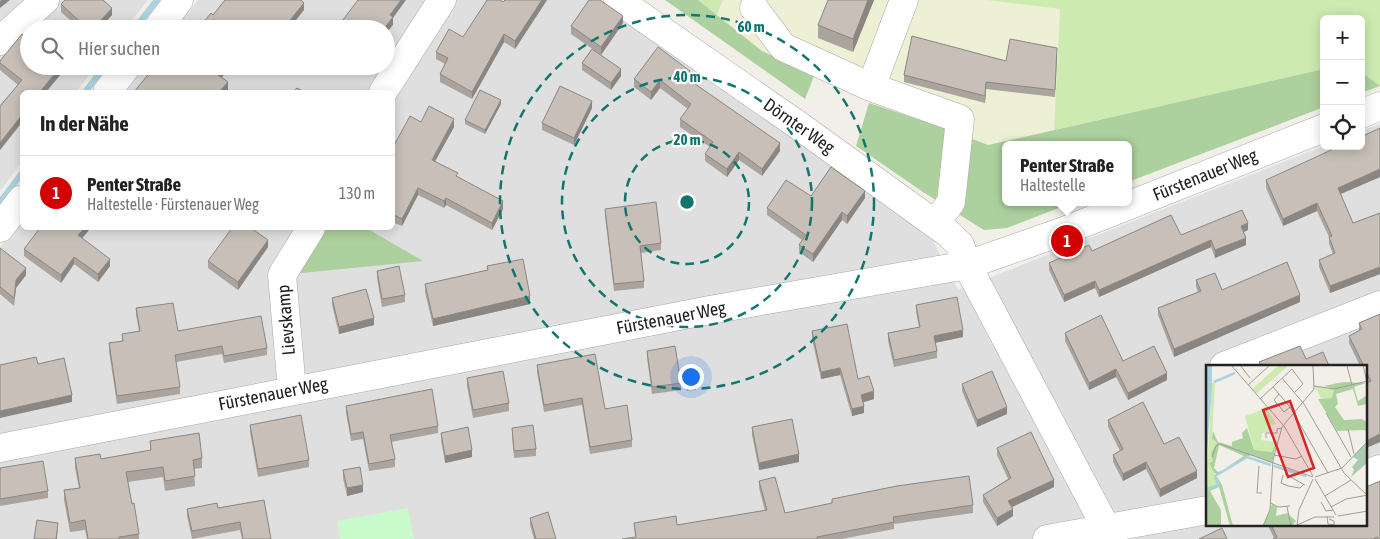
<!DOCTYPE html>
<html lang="de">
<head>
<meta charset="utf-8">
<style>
  body { margin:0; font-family:"Asap Condensed",sans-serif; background:#f2f2f2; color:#222 }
  .controls { position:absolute; right:15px; top:15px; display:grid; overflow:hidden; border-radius:8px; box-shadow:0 2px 12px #0003 }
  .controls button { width:45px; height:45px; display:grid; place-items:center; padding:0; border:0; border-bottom:1px solid #e0e0e0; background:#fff; color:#222; font:25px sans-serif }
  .you { position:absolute; left:690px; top:376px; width:18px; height:18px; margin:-12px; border:4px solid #fff; border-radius:50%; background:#1a73e8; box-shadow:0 0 0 8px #1a73e833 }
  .badge { display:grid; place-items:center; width:32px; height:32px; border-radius:50%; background:#d40000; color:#fff; font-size:16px; font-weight:700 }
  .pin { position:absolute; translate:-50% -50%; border:2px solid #fff; box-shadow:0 1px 5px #0006 }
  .popup { position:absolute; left:1002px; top:141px; width:130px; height:65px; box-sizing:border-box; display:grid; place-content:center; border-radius:8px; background:#fff; filter:drop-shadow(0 1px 4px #0005); font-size:16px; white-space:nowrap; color:#767676 }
  .popup b { font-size:19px; color:#222 }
  .popup::after { content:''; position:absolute; left:50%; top:100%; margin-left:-10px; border:10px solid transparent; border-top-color:#fff }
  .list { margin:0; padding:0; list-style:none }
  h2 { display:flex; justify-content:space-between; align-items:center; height:65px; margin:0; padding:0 20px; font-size:21px }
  h2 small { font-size:16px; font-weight:400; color:#767676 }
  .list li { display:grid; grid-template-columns:32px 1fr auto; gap:15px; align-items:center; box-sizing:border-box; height:75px; padding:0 20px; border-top:1px solid #e0e0e0 }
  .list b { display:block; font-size:19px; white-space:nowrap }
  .list p { margin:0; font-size:16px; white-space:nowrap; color:#767676 }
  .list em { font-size:16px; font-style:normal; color:#767676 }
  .icon { flex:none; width:28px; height:28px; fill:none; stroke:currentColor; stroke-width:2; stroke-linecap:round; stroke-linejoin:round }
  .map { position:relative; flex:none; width:1380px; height:539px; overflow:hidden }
  .search { position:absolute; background:#fff; box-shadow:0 2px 12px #0003; left:20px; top:20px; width:375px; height:55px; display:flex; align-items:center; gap:12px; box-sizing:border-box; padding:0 18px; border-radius:28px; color:#767676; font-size:19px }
  .panel { position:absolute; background:#fff; box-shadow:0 2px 12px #0003; left:20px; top:90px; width:375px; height:140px; border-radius:8px }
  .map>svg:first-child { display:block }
  .residential { fill:#e0dfdf; fill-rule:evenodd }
  .farmland { fill:#eef0d5 }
  .grass { fill:#cdebb0 }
  .forest { fill:#add19e }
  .park { fill:#c8facc }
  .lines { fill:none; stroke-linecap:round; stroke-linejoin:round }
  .stream { stroke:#aad3df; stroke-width:6 }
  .minor-casing { stroke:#a9a9a9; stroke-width:29 }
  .minor { stroke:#fff; stroke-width:28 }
  .wall { fill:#aba49e }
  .shaded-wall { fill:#8b8681 }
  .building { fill:#c7bfb8; stroke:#8b8681 }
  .ring { fill:none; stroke:#0f766e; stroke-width:2.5; stroke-dasharray:9 6 }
  .labels { text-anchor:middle; stroke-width:4.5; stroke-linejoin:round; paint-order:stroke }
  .street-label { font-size:18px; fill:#222; stroke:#fff }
  .inset-river { fill:none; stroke:#aad3df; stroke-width:2.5 }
  .inset-road { fill:none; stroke:#9f9d99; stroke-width:1 }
  .view { fill:#d62828; fill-opacity:0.15; stroke:#d62828; stroke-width:2.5 }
  .inset-edge { fill:none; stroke:#222; stroke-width:2.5 }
  .centre { fill:#0f766e; stroke:#fff; stroke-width:2.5 }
  .ring-label { font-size:15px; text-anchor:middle; font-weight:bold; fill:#0f766e; stroke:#fff; stroke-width:4.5; stroke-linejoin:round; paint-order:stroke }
</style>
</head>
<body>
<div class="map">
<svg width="1380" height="539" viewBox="0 0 1380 539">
  <rect width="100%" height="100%" fill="#f2efe9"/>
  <!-- residential -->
  <path class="residential" d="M0,0H148L125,29H29V66H96L76,92H22V162L0,191Z
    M198,0H600L651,40L869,187L929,233L958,290L1324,146H1361V131L1380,124V539H0V247L22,219V228H392V92H124L145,66H386V29H175ZM1208,366H1366V525H1208Z"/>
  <!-- farmland -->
  <path class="farmland" d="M723,0H987L1060,9L1054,130L988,145L944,128L868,103L762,51L717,15Z"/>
  <!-- grass -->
  <path class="grass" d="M698,0H723L717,15Z
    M987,0H1380V86L1361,72V19H1324V69L1054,130L1060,9Z"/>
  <!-- forest -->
  <path class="forest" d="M665,0H698L762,51L814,76L805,99Z
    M1324,69V107L1128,182V145H1006V202H1074L1007,228L984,230L923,192L856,146L869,103L944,128L988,145Z
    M1361,72L1380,86L1361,93Z
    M311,228H366L423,261L282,275Z"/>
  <!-- park -->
  <path class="park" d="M408,508L414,539H340L337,521Z"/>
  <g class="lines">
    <!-- stream -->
    <path class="stream" d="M134,29L157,0
      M85,92L105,66
      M0,202L22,173"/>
    <!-- minor casing -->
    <g class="minor-casing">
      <path id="minor" d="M618,0L798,125L949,234L960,245L967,265L1112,539
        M904,0L871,87L960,119L951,202L935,224
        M754,8L783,47L871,87
        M157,29L179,0
        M0,41L45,0
        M107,92L127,66
        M383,92L442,0
        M1361,114L1380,106
        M0,228L22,199
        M1224,366L1380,305
        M292,390L282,275L311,228
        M0,448L710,310L967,265L1064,231L1324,128
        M1366,474L1380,469
        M1047,539L1208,510"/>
    </g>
    <!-- minor -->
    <use href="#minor" class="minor"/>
  </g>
  <!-- wall -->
  <path class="wall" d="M547,0L515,49L504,42L472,99L440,82V74L445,64L436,59V52L463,37L503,2Z
    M874,0L853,52L818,38V25Z
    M61,4L112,15L99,29H80L61,12Z
    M623,23L601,55L571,34V26Z
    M1057,55L1055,97L986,89L985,103L904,82V75L1006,61Z
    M0,61L61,74L46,92H22V122L0,150V106L18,85L0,70Z
    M582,63L621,76L611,90L582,70Z
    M690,78L689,80L780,151L762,176L739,160L727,177L705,161V154L710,147L680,127V119L688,109L660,88L651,100L634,87V79Z
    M501,104L485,134L465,124V120Z
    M592,108L574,145L542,130V123Z
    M421,122L454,127L435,161L503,209L492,230L446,205L444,208L418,195L402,226L392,222V149Z
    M1380,177L1341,194L1353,223L1380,213V274L1330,293L1319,267V260L1333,254L1329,244V237L1317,211L1283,226L1266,188V180Z
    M811,196L865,198L847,224L842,220L813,262L799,252V245L802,240L767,215V208Z
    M605,209L661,243V250L641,253L644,281V288L614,291L605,216Z
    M1248,230L1244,232L1246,245L1215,258L1211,247L1099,297L1095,288L1064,302L1049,270V263L1092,251L1181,235Z
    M82,238L110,266L98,282L74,264L61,283L24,256V249Z
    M268,247L238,290L208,268V261Z
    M0,248L26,275L16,288L14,306L0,294Z
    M487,266L530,304L433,326L425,292V284L487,270Z
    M377,271L405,295V302L382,307L377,278Z
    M1196,280L1222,290L1300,302L1174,357L1158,315V308L1198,292L1196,287Z
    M332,298L374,325L339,334L332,305Z
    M916,305L963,337L935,343L937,351V358L894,367L888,341V333L919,327L916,312Z
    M136,308L178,331L267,348V355L224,363L222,354L176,362L180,387V394L117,404L109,351V343L122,341V334L139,331L136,315Z
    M1380,314V442L1366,448V383L1368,382L1366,379V366H1360L1349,343V336L1359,331V323Z
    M812,331L874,399L863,402L864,413L852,416L840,375L821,379L812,339Z
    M1065,333L1123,361L1167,380L1128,400L1116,377L1089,390L1065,341Z
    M647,351L681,383V390L652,394L647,358Z
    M537,365L605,409L632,440V447L590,454L582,405L544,412L537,372Z
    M467,378L509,403V411L473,418L467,386Z
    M962,384L1007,414L977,427L962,391Z
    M346,406L438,426V433L391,442L395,459V467L369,471L363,439L351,441L346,413Z
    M1108,420L1164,444L1197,478L1160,497L1146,469L1123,481L1113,462V455L1120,451L1108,427Z
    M250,425L309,460V467L258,477L250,432Z
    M752,427L799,462L759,470L752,435Z
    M512,428L536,449V456L514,458L512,435Z
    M441,433L472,457L445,463L441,440Z
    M150,441L202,458V468L194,469L195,486L165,491L163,477L128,482L132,504L139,534V539H87L85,530L70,532L64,500V490L79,488L75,468V458L101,459L150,450Z
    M997,448L1054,487L1011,507L1013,516L997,526L983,502V495L1008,479L997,455Z
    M0,468L48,491V498L0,506Z
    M343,470L363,492L347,496L343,478Z
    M759,481L785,513L832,503V499L973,505V513L894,524V529L842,539H622L635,537L634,523L677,525L765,511L759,488Z
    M264,500L271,539H242L240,530L192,539L187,516V509L218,508Z
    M530,518L556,539H534L530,525Z
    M1269,525H1366L1380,539H1273L1274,538L1269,528Z"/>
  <!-- shaded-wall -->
  <path class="shaded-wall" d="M1,0H10L0,8V1Z
    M401,0H406L393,18V25L386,33V29H384L390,15Z
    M542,0H547L515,49V41Z
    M868,0H874L853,52V39Z
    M304,3V10L289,29H283Z
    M112,8V15L99,29H93Z
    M623,16V23L601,55V47Z
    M504,34V42L472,99V92Z
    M61,66V74L46,92H40Z
    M225,66H231L218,82V75Z
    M621,69V76L611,90V83Z
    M690,71V78L685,85V77Z
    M660,80V88L651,100V92Z
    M228,82V90L225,92H219Z
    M986,82V89L985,103V96Z
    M501,100V104L485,134V130Z
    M592,101V108L574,145V138Z
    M22,115V122L0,150V143Z
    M454,119V127L432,167V160Z
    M780,143V151L762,176V169Z
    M739,152V160L727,177V169Z
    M1380,169V177L1338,195V188Z
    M418,188V195L402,226V219Z
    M865,191V198L847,224V216Z
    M446,198V205L444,208V201Z
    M503,201V209L492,230V223Z
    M1317,203V211L1283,226V219Z
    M842,212V220L813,262V254Z
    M1248,223V230L1241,233V226Z
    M85,228H91L78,243V235Z
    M1246,238V245L1215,258V250Z
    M268,240V247L238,290V282Z
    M1211,240V247L1099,297V290Z
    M74,257V264L61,283V275Z
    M110,259V266L98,282V274Z
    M1380,267V274L1330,293V286Z
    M26,268V275L16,288L14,306L16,280Z
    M1095,281V288L1064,302V295Z
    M1300,295V302L1174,357V349Z
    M530,296V304L433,326V319Z
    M374,318V325L339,334V327Z
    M963,330V337L934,343V336Z
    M840,368V375L821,379V372Z
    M1116,369V377L1089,390V383Z
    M1167,373V380L1128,400V393Z
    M874,391V399L861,403V395Z
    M72,395V402L0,418V411Z
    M864,406V413L852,416V409Z
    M1007,407V414L977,427V420Z
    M1380,434V442L1366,448V441Z
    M472,450V457L445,463V456Z
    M799,454V462L759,470V463Z
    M1146,462V469L1123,481V474Z
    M1197,471V478L1160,497V489Z
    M1054,480V487L1008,509V501Z
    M363,485V492L347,496V488Z
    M1013,509V516L997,526V518Z
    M58,523L57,539H56Z"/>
  <!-- building -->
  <path class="building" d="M65,0H103L112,8L93,29H88L61,4Z
    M225,0H301L304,3L283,29H198L211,13L213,15Z
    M358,0H401L390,15L393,17L384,29H336Z
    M487,0H500L503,2L505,0H542L515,41L504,34L472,92L440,74L448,58L436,52L449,29L463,37Z
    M589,0H600L623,16L601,47L571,26Z
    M828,0H868L853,39L818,25Z
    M22,34L29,40V66H61L40,92H22V115L0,143V106L22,80L0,63V61Z
    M912,36L1006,61L1010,39L1057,48L1055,90L986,82L985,96L904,75Z
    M658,47L690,71L685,77L780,143L762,169L739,152L727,169L705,154L713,142L680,119L691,104L660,80L651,92L634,79Z
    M592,49L621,69L611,83L582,63Z
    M155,66H158L164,71L167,66H225L218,75L228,82L219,92H134Z
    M560,86L592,101L574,138L542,123Z
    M297,88L304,92H293Z
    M480,90L501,100L485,130L465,120Z
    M429,106L454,119L432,160L458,173L456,176L503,201L492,223L446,198L444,201L418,188L402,219L392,214V149L410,116L421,122Z
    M1380,128V169L1338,188L1353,223L1380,213V267L1330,286L1319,260L1335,253L1329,237L1332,236L1317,203L1283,219L1266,180L1340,146H1361V137Z
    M831,167L865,191L847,216L842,212L813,254L799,245L806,235L767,208L786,180L811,196Z
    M656,202L661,243L640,246L644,281L614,284L605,209Z
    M1242,210L1248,223L1241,226L1246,238L1215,250L1211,240L1099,290L1095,281L1064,295L1049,263L1089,245L1092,251L1171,215L1181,235Z
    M40,228H85L78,235L110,259L98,274L74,257L61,275L24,249Z
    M232,228H251L268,240L238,282L208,261Z
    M0,248L26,268L16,280L14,298L0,287Z
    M523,259L530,296L433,319L425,284L488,270L487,266Z
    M1287,262L1300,295L1174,349L1158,308L1201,291L1196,280L1215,273L1222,290Z
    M399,266L405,295L382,299L377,271Z
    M366,289L374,318L339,327L332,298Z
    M957,297L963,330L934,336L937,351L894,360L888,333L920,327L916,305Z
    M173,303L178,331L261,316L267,348L224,356L222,346L175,355L180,387L117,396L109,343L123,341L122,334L140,331L136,308Z
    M1380,314V434L1366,441V383L1371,381L1366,372V366H1364L1349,336L1362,329L1359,323Z
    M1101,315L1123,361L1154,346L1167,373L1128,393L1116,369L1089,383L1065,333Z
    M847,324L858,379L869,376L874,391L861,395L864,406L852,409L840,368L821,372L812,331Z
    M675,346L681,383L652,387L647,351Z
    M1300,346L1306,359L1323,352L1329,366H1261L1259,362Z
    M595,354L605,409L627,405L632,440L590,447L582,398L544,405L537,365Z
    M36,357L38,364L64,358L72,395L0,411V365Z
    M503,371L509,403L473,410L467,378Z
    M992,371L1007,407L977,420L962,384Z
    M432,389L438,426L390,435L395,459L369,464L363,432L351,434L346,406Z
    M1143,402L1164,444L1179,437L1197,471L1160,489L1146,462L1123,474L1113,455L1123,449L1108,420Z
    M301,415L309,460L258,469L250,425Z
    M792,419L799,454L759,463L752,427Z
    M533,425L536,449L514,451L512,428Z
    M468,427L472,450L445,456L441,433Z
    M1031,432L1054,480L1008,501L1013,509L997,518L983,495L1011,478L997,448Z
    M199,433L202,458L193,460L195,476L165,481L163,467L126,472L132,504L134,503L139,534L119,537V539H88L85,520L70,523L64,490L80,488L75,458L100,454L101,459L151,450L150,441Z
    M43,461L48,491L0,499V468Z
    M360,467L363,485L347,488L343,470Z
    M969,476L973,505L893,517L894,522L817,537V539H622L636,537L634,523L676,516L677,525L767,510L759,481L775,477L785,513L832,503V499L897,486Z
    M1380,481V539H1378L1377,537L1373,539H1273L1277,537L1271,525H1366V487Z
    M264,500L271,539H243L240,522L192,531L187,509L217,503L218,508Z
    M548,512L556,539H536L530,518Z
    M37,520L58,523L56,539H34Z
    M1222,528L1227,539H1199Z"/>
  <!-- distance rings -->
  <g class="ring">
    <circle cx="687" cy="202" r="62"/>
    <circle cx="687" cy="202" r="125"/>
    <circle cx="687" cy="202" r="187"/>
  </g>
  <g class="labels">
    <!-- street labels -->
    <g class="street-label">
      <text transform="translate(799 126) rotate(35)" y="6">Dörnter Weg</text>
      <text transform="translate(1205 175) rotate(-22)" y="6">Fürstenauer Weg</text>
      <text transform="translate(671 318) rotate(-11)" y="6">Fürstenauer Weg</text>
      <text transform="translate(286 320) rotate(-95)" y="6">Lievskamp</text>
      <text transform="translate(273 394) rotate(-11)" y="6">Fürstenauer Weg</text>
    </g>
  </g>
  <!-- overview -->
  <g transform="translate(1206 365)">
    <rect width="161" height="161" fill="#f2efe9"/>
    <path d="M73,0H83L50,29L46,24ZM6,18H9L6,74L12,77L7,96L3,98L13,120L0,124ZM108,21L128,24L126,34L115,33ZM59,41L70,59L64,61L65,67L56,68L55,75L70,77L67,87L48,85L39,51L56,45Z" fill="#cdebb0"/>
    <path d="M137,17L160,18L148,22L152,36L161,30V39L152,41L147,24L130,29L132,39L129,42L138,55L156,54L161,57V70L159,65L131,66L112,34L126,33L128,24L118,21ZM41,63L48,85L66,87L71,74L66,98L45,90L18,104L38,91L13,80L8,103L12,107L18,105L11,109L8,108L3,98L7,96L5,89L11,77L6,74L7,66L12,77L26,81V77L37,73L36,68ZM10,110L16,120L27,161H24L13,122L4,126L15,145V161H0V124L13,120ZM66,139L71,142L70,151L81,148L90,156L86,161H57Z" fill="#add19e"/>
    <path d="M161,77V98L145,112L148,105L146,102L152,95L147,92Z" fill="#aacbaf"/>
    <path d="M0,0H6V23L0,99Z" fill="#aad3df"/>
    <path class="inset-river" d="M8,17L29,8M68,101L100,111M0,124L12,120L9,111L41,92L65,100"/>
    <path class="inset-road" d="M25,0L78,61L107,111M34,0L44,13M157,0L162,21M141,1L146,20M76,13L98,39L138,108L162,131M42,20L64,0M108,21L128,24L162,16M67,22L84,42L122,108M73,29L68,35L78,47L84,42M54,34L86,4L97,19L89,27M120,48L145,92M142,64L148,89M60,73V68H71V64L76,63M68,90L90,94L96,91M6,92L10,81L14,79L107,112M53,101L51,128H56M79,109L99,120M77,110L75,118L82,121L94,123L98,119M109,112L136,103L162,76M109,114L130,150M119,131L145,115M115,137L120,146L127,145M65,138L72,142L84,141M81,142L85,161M125,142L140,134L162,130M121,151L122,159L128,160V156L123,154M132,151L162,146M91,160L93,145L107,114M57,161L64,145L67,95L76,62L108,24L107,0M89,161L109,152H128"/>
    <path class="view" d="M84,36L108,103L82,112L57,45Z"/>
    <rect width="161" height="161" class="inset-edge"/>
  </g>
  <circle cx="687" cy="202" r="8" class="centre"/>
  <g class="ring-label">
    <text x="751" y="32">60 m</text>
    <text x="687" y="82">40 m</text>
    <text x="687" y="145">20 m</text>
  </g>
</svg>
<div class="controls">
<button>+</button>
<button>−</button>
<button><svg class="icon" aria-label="locate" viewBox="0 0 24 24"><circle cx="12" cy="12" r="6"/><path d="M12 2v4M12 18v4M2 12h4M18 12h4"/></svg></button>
</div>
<div class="you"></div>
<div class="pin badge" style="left:1067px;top:241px">1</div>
<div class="popup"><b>Penter Straße</b>Haltestelle</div>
<div class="search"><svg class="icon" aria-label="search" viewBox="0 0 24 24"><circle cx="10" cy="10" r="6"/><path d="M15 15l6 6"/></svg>Hier suchen</div>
<section class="panel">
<h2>In der Nähe<small></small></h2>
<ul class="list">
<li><span class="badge">1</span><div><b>Penter Straße</b><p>Haltestelle · Fürstenauer Weg</p></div><em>130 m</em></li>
</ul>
</section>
</div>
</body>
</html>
